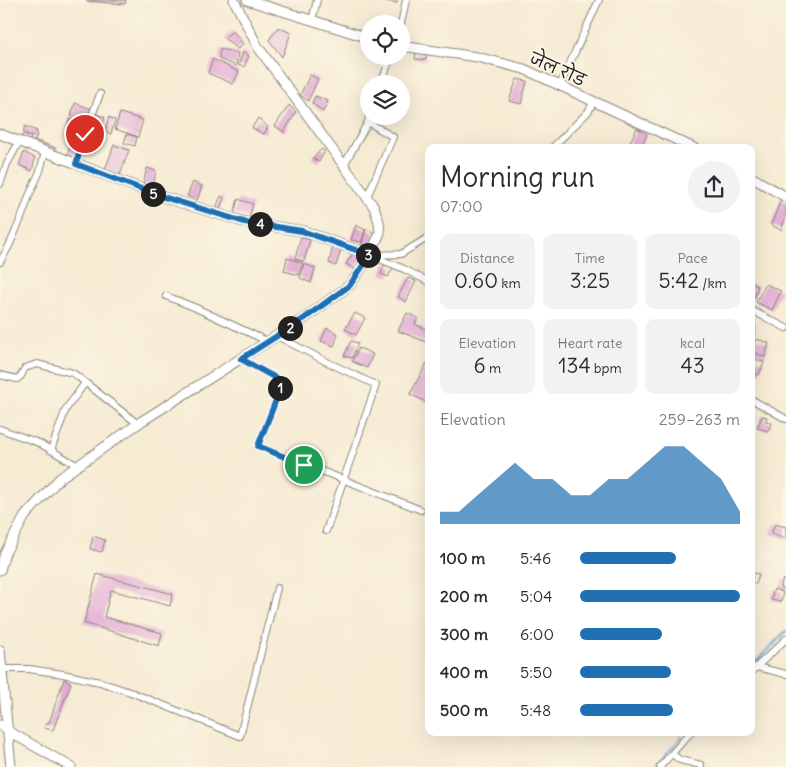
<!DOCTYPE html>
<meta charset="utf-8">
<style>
:root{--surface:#fff;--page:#f2f2f3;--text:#2b2b33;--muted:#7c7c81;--accent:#1f6fb2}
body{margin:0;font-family:Delius,"Playpen Sans Deva",sans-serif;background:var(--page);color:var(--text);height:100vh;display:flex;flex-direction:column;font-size:19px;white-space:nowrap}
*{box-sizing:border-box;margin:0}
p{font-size:16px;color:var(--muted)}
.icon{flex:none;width:28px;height:28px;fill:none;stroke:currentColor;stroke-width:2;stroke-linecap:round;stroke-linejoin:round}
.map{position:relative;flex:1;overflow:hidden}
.sheet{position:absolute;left:425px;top:144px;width:330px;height:592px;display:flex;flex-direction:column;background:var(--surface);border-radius:10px;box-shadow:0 5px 20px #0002}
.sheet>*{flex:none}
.fabs{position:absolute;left:360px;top:15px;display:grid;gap:10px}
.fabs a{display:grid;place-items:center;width:50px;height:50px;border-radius:50%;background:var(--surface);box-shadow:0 5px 20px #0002;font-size:25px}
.pin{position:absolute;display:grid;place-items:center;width:42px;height:42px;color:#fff;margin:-21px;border:2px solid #fff;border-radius:50%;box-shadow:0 1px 5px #0007}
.km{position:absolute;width:25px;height:25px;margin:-12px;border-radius:50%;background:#222;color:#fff;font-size:14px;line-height:25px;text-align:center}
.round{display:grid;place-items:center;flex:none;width:52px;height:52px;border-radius:26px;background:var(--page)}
.headline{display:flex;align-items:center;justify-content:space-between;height:85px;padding:0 15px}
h1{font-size:28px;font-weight:600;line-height:38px}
.figures{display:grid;grid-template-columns:repeat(3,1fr);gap:8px;height:85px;padding:5px 15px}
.figures div{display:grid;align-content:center;border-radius:10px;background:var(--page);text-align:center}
.figures b{font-size:21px;font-weight:600}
.figures small{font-size:14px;font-weight:400}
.figures p{font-size:14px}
.chart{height:140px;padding:10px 15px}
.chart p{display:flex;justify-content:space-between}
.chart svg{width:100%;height:90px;margin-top:5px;fill:var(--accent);opacity:.7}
ul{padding:0 15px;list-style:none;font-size:16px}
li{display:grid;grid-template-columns:80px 60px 1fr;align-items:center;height:38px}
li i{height:12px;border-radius:6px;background:var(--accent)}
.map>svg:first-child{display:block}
</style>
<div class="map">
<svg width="786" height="767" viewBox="0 0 786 767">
<rect width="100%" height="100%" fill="#fcf5e5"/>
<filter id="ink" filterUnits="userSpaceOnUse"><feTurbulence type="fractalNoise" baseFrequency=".02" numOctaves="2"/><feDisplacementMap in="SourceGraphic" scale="10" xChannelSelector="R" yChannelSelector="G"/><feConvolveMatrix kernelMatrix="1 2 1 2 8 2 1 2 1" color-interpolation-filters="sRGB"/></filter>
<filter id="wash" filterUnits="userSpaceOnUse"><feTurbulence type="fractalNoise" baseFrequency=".0096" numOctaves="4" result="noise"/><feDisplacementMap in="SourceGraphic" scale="20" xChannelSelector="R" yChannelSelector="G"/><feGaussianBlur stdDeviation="1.12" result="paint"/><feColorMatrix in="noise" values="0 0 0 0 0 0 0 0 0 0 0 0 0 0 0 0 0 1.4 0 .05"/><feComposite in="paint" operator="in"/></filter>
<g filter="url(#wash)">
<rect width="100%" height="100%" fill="#f6ebd3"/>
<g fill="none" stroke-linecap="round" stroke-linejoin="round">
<g stroke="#6ca9de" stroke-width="2.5">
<polyline points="751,667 786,631"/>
<polyline points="655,767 682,737"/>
</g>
</g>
<g id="blocks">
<g fill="#e2abd4">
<polygon points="87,0 126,0 125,4 86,1"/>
<polygon points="385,0 397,0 397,3 385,1"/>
<polygon points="278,27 291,33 282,57 269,40"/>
<polygon points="233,31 243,44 238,49 224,38"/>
<polygon points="220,49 238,53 236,66 219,59"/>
<polygon points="243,52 249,56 244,67 238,65"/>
<polygon points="416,52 426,54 426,60 415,59"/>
<polygon points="213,59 239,72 233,84 208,73"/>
<polygon points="310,75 318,79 308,101 300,95"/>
<polygon points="517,79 527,81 521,104 509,101"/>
<polygon points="315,96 328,101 323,112 312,103"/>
<polygon points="75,103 92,109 87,122 71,116"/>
<polygon points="289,105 296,112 284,132 275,126"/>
<polygon points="120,113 143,120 138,137 115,129"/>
<polygon points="95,114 105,117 100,133 91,129"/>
<polygon points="109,117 115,120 111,134 105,131"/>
<polygon points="258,118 268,127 264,134 252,128"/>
<polygon points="70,119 82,123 80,131 67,126"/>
<polygon points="25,126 37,131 36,138 23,132"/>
<polygon points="637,128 647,134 641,148 627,148"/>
<polygon points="90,130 98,134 93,150 83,147"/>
<polygon points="23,134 31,137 29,143 20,139"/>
<polygon points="73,134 81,137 78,147 69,144"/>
<polygon points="127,134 137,137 135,146 124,143"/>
<polygon points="34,140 56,148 54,153 33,145"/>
<polygon points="114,145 129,150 120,175 105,170"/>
<polygon points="70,147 78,149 75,158 67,155"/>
<polygon points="322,149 325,151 319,162 312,158"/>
<polygon points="24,152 35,158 32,171 19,165"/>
<polygon points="147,168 156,171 153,187 143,184"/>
<polygon points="193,182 202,186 197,200 187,196"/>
<polygon points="221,196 224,198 219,211 215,210"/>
<polygon points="238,199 253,204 249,218 234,214"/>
<polygon points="781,199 786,202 786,216 781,230 771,225"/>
<polygon points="356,225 365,230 361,242 351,240"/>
<polygon points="366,229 373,232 374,236 371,247 362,245 362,242"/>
<polygon points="301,237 310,240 304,261 295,259"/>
<polygon points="333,246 341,249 336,266 329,263"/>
<polygon points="354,252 363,257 354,269 346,264"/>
<polygon points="287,258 303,263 299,275 284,271"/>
<polygon points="385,263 393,268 388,277 381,274"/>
<polygon points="304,264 315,268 311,283 300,278"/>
<polygon points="408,278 416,281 406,302 398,297"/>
<polygon points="751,283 758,286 754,299 751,297"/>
<polygon points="766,284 781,291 772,310 756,302"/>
<polygon points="355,313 365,318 356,335 345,329"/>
<polygon points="407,313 418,318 415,324 429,331 429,343 398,331"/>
<polygon points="751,325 756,326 752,344 751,343"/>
<polygon points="327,328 338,334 334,346 321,341"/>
<polygon points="756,339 769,343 765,357 751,351"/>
<polygon points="351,341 358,343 352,358 344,356"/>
<polygon points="359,348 373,354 367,368 352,361"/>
<polygon points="751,358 764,362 759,375 751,371"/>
<polygon points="427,363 429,364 428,403 410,394"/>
<polygon points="751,373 755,374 752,385 751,385"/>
<polygon points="762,416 767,417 766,421 772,423 768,431 757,428"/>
<polygon points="775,524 786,527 786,539 771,534"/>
<polygon points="93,536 105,540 102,552 90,549"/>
<polygon points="753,573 759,574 756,584 751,582"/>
<polygon points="97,574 173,594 170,606 111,590 104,617 162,633 159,646 84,623"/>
<polygon points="783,579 786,580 786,590 780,588"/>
<polygon points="774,589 783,592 781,602 771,600"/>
<polygon points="64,679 71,683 53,730 44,728 46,723 49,723"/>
</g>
</g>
</g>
<g filter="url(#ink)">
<use href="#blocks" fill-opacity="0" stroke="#898478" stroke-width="1"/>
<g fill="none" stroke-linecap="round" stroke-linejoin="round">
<g stroke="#898478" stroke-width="8">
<g id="street">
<polyline points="312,21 317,0"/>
<polyline points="401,24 406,0"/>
<polyline points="381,84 391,56"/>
<path d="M 560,86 C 572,57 586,29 599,0"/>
<polyline points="552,148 588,112 594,101"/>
<polyline points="76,164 85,134 100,94"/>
<polyline points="344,165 368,122"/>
<polyline points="0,184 7,164 19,142"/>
<polyline points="367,197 393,137 368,122 369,116"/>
<polyline points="370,255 404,269 429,282"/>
<polyline points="374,255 401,254 429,237"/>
<polyline points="0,262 9,246 22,216 29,196 40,171 45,152"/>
<polyline points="166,296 196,308 269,342"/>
<polyline points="751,310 786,328"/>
<polyline points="277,336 329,363 376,385 326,531"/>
<polyline points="241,359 283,382 258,446 421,510"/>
<polyline points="0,375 17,379 21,376 25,368 37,364 73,373 138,424"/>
<polyline points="751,399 786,419"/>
<polyline points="0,429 39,443 78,466"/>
<polyline points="51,450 66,409 85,383"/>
<polyline points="756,667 786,674"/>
<polyline points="2,669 29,669 63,674 100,682 133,693 240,736 277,588"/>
<polyline points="751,672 786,639"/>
<polyline points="672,754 680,760 701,765 701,767"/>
<polyline points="660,767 691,732"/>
</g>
</g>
<g stroke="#898478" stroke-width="11">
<g id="secondary">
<polyline points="247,0 369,38"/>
<polyline points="401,46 477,57 524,69 694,148"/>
<polyline points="0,134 157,195 244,222 303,231 370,255"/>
<polyline points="751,177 786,197"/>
<polyline points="0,570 5,553 25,516 60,478 142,421 305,318 350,285 370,255 380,233 379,222 374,207 258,47 234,0"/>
<polyline points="0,650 11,767"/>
<polyline points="0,725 8,731 71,767"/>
</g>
</g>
<use href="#street" stroke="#fff" stroke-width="6"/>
<use href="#secondary" stroke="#fff" stroke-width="9"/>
</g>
</g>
<g fill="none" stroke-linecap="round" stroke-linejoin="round" filter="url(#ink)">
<g stroke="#fff" stroke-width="10">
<polyline id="route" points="85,134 76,164 157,195 244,222 302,231 370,255 350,285 305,318 241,359 283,382 258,446 304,465"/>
</g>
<use href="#route" stroke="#1f6fb2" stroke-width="6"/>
</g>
<g text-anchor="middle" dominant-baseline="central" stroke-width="4" stroke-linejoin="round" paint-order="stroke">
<g font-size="16" fill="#1c1c1c" stroke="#fcf5e5">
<text transform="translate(558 69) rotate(24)">जेल रोड</text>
</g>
</g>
</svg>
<div class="fabs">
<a><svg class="icon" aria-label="locate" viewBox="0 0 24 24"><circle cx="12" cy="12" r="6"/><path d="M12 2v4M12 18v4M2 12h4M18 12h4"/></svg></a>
<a><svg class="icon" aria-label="layers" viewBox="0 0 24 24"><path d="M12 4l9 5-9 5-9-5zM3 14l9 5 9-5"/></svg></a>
</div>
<div class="pin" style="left:304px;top:465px;background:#1e9e55"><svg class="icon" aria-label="arrive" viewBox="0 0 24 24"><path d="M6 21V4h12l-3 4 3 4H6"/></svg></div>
<div class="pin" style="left:85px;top:134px;background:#d93025"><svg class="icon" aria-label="check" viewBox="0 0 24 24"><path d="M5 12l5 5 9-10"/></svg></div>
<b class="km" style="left:280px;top:388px">1</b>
<b class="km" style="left:290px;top:328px">2</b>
<b class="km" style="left:368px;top:255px">3</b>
<b class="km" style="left:260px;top:224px">4</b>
<b class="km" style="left:153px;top:194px">5</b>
<section class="sheet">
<div class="headline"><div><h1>Morning run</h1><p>07:00</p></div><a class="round"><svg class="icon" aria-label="share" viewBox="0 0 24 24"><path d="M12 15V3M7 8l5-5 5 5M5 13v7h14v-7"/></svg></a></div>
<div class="figures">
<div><p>Distance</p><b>0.60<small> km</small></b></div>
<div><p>Time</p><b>3:25</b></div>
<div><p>Pace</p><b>5:42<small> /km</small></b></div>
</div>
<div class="figures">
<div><p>Elevation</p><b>6<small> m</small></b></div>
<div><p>Heart rate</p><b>134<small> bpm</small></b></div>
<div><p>kcal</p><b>43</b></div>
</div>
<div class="chart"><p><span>Elevation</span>259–263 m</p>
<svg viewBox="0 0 160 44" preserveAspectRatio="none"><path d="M0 44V38L10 38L20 30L30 22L40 14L50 22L60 22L70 30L80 30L90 22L100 22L110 14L120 6L130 6L140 14L150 22L160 38V44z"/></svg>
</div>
<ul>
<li><b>100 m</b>5:46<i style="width:60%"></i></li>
<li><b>200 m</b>5:04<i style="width:100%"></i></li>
<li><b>300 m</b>6:00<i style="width:51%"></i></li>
<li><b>400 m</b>5:50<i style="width:57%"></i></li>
<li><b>500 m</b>5:48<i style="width:58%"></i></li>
</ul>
</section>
</div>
